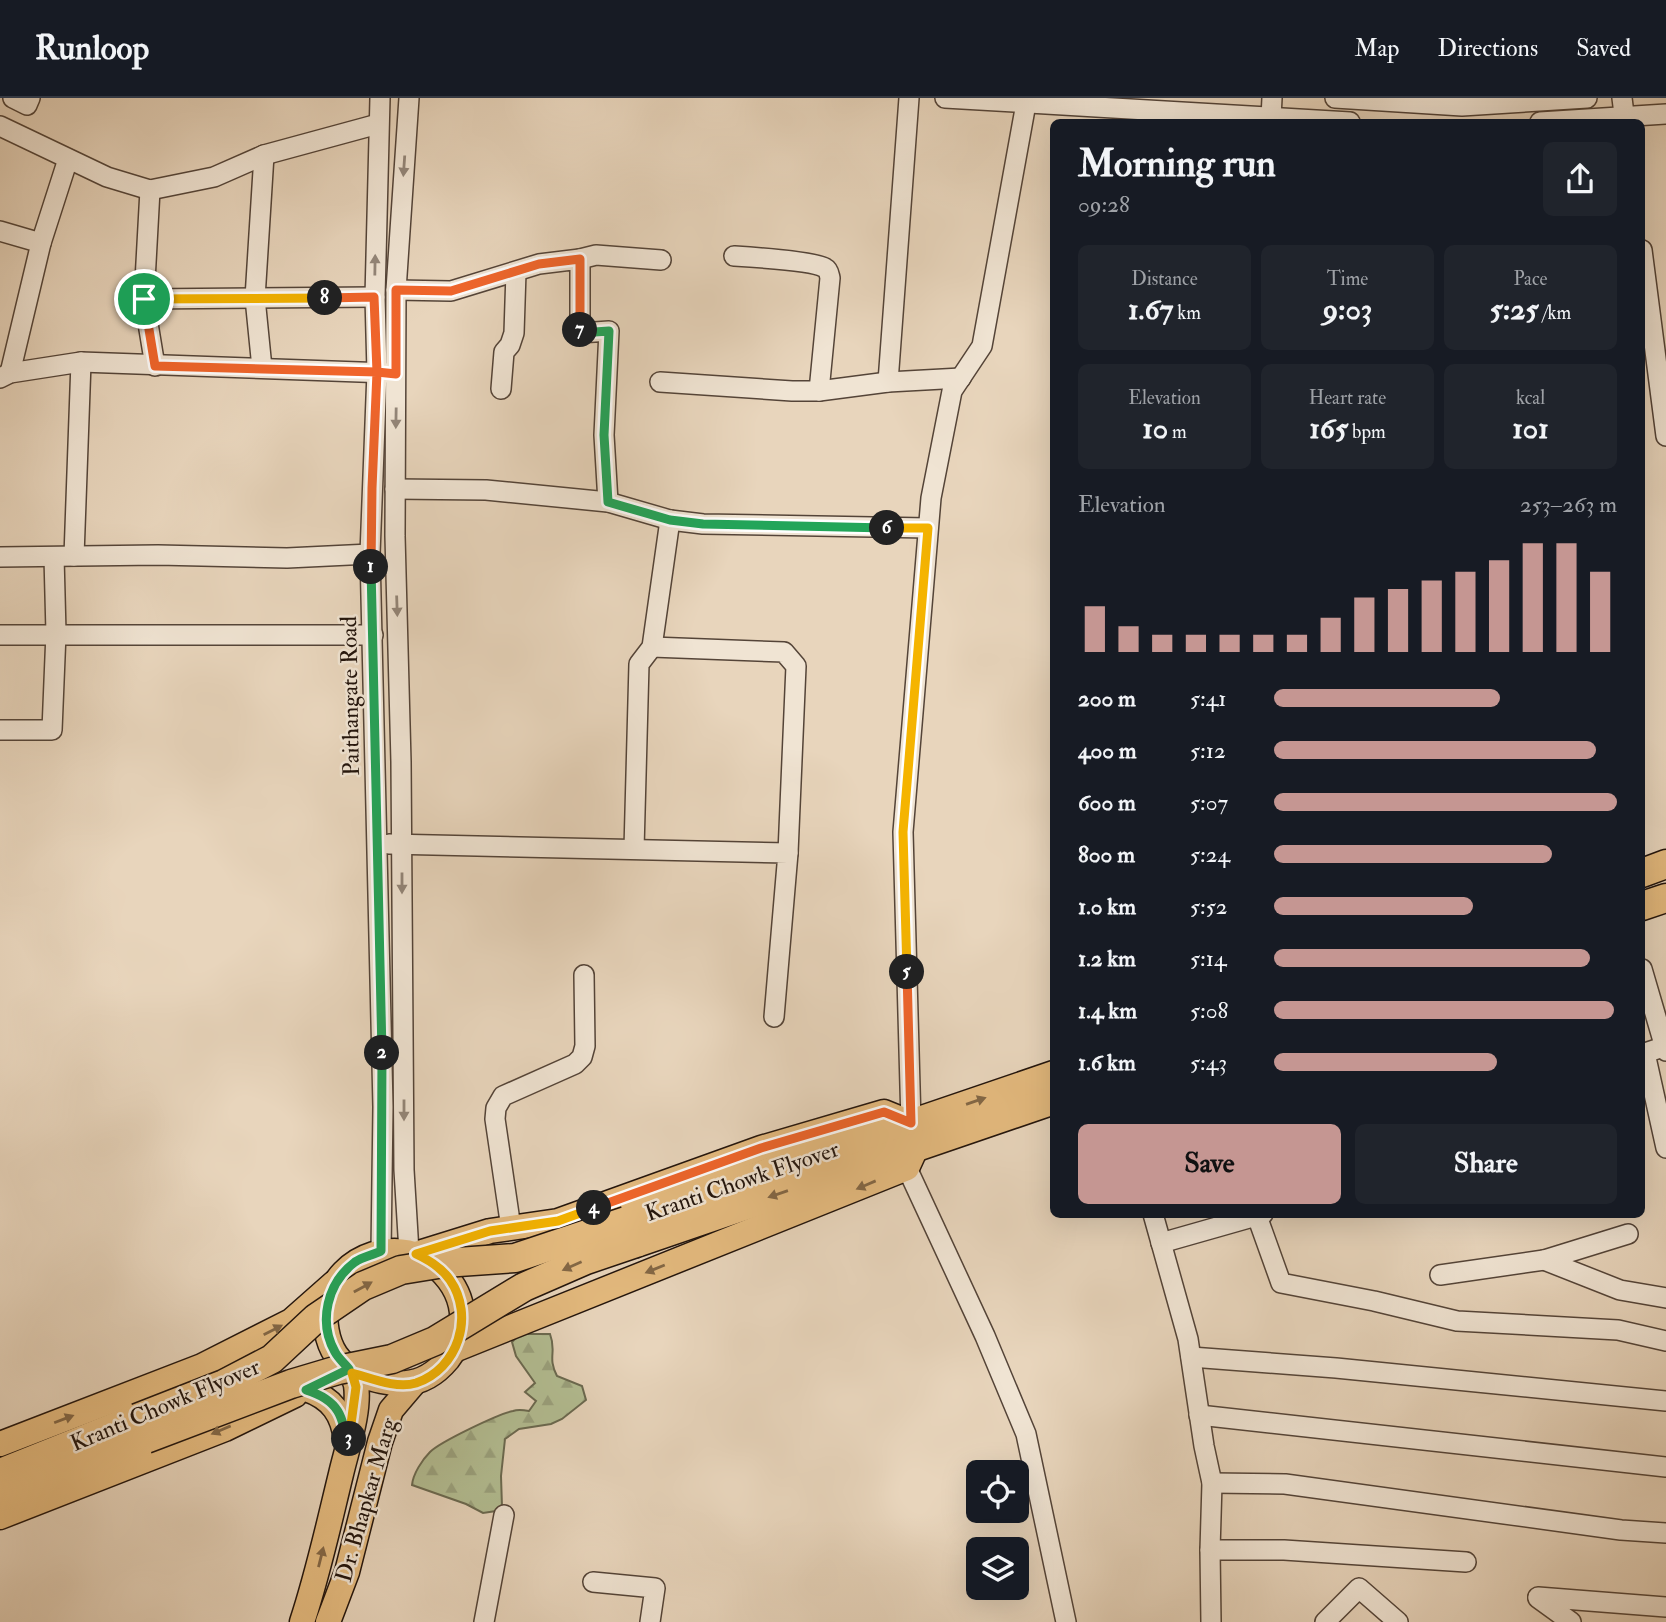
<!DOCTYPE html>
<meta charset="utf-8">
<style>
:root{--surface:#171b24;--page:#20242c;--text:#f1f3f6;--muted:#9ea1a6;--line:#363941;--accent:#c59692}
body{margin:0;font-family:"IM FELL Double Pica",serif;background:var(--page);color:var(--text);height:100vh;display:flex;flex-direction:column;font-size:26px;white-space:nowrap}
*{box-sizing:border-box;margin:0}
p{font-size:23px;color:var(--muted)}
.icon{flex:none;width:38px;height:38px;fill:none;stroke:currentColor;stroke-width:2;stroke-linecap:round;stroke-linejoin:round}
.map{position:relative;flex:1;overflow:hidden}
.details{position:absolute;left:1050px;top:21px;width:595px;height:1099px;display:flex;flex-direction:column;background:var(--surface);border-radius:10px;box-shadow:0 7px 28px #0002}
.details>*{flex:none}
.buttons{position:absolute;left:966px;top:1362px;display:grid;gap:14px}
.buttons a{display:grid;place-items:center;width:63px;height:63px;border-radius:10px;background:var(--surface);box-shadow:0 7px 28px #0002;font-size:35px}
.pin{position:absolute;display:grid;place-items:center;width:60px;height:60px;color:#fff;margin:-30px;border:4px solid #fff;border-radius:50%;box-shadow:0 2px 7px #0007}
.km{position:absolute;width:35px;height:35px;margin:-18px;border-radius:50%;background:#222;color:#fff;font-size:19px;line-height:35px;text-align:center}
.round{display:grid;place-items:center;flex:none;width:74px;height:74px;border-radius:10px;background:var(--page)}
.overview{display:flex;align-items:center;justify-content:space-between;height:119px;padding:0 28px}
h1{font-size:38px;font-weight:700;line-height:52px}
.figures{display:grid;grid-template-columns:repeat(3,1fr);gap:10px;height:119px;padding:7px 28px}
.figures div{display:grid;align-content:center;border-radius:10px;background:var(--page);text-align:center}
.figures b{font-size:30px;font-weight:700}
.figures small{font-size:19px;font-weight:400}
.figures p{font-size:19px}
.chart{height:196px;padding:14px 28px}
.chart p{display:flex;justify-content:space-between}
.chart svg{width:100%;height:126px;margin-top:7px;stroke:var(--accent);stroke-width:6}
.cta{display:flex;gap:14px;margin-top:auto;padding:14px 28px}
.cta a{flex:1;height:80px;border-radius:10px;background:var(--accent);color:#111;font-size:28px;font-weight:700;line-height:80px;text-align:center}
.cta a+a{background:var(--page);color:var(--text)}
ul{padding:0 28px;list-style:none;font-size:23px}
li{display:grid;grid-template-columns:112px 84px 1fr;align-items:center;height:52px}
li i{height:18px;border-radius:9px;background:var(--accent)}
header{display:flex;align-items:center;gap:42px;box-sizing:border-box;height:98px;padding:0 35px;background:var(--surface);border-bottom:2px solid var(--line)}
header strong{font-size:33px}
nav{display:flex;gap:38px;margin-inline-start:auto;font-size:24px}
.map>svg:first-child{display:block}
</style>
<header>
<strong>Runloop</strong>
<nav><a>Map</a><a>Directions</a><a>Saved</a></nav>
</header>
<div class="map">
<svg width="1666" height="1524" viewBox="0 0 1666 1524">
<defs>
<pattern id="forest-firs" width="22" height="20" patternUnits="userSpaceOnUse" patternTransform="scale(1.75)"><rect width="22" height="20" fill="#b3be93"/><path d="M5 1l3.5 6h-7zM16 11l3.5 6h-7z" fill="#9aa27e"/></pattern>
</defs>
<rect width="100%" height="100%" fill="#e8d5bc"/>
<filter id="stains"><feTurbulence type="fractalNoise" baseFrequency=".00286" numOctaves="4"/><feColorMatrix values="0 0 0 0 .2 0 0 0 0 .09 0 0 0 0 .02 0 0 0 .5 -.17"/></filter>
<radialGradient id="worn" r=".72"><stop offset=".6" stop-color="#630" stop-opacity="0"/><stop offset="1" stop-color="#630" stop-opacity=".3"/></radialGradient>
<path fill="url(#forest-firs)" stroke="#6a6950" stroke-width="2" d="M 520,1236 L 550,1236 C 557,1254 547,1259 557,1278 L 582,1288 L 586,1302 L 562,1321 L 551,1326 L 519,1331 L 505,1341 L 501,1378 L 502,1409 L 496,1413 L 483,1415 L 466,1406 L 412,1387 C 413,1376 422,1362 430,1354 C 440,1344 498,1316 513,1313 C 518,1311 524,1312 529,1313 L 536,1303 L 525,1294 L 535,1285 L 516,1258 L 512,1244 Z"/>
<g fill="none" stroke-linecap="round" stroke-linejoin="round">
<g stroke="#544438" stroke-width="22">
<g id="minor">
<polyline points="13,0 27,7 30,0"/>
<polyline points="380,0 375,199 377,274 370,456 383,1009 381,1153"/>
<polyline points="409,0 396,192 395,438 401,664 404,1072 409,1154"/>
<polyline points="945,0 1350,24"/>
<polyline points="1335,0 1462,8 1587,0"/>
<polyline points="1622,0 1625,24"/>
<polyline points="1271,20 1272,0"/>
<polyline points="1540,24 1666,16"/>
<polyline points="0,28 107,79 150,92 214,79 264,57 378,26"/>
<polyline points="150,92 144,201 155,268"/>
<polyline points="0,133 41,145 10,275"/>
<polyline points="41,145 68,61"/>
<polyline points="1642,152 1666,338"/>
<path d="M 734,158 C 750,159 815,163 825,170 C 829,172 829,176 830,180 L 819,293"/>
<polyline points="580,161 596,157 661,162"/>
<polyline points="396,192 451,193 539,166 580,161 580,235 609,233 604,337 608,404"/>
<polyline points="144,201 375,199"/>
<polyline points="262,270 255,200 264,57"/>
<polyline points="0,280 10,275 81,264 388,275"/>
<polyline points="660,284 792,293 819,293 888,284 961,280"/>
<polyline points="888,284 909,0"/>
<polyline points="501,291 504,254 510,247 514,235 516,174"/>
<polyline points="395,391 486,392 608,404 670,422 703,426 928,430"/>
<polyline points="74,458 81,264"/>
<polyline points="0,459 158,457 287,460 370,456"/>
<polyline points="0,537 373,537"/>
<polyline points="652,549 784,554 796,568 788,755"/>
<polyline points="0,632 52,632 56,535 54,459"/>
<polyline points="389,746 788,755 774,919"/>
<polyline points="634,751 639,566 652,549 670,422"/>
<polyline points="1642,871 1666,953"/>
<polyline points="1666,948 1645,955 1666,1050"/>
<polyline points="911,1025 903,734 931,400 952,293 982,248 1027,0"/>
<polyline points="907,1070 985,1238 1026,1336 1066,1524"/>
<polyline points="1153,1116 1188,1241 1204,1348 1212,1385 1210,1452 1211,1524"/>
<polyline points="1257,1118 1281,1185 1374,1203 1457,1223 1618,1232 1666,1243"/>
<polyline points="511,1130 495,1021 496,1010 503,998 575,966 582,959 585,948 584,877"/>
<polyline points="1161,1145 1263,1116"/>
<polyline points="1544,1162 1620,1192 1666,1200"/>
<polyline points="1440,1177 1544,1162 1628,1136"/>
<polyline points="1191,1259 1336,1270 1666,1303"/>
<polyline points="1199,1317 1666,1369"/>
<polyline points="1212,1385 1285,1386 1621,1432 1666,1435"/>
<polyline points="1210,1452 1284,1452 1466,1464"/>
<polyline points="593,1484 655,1490 650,1524"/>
<polyline points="1538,1499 1666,1509"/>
<polyline points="1538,1500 1571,1524"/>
<polyline points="484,1524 504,1417"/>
<polyline points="1325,1524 1359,1490 1398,1524"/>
</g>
</g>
<g stroke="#22140c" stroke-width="27">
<g id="major">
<polyline points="416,1156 490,1133 558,1123 761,1050 884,1014 911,1025"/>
<polyline points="454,1252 907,1070 917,1048"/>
<path d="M 306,1291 C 332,1300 343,1316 346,1342"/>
<polyline points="0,1346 202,1268 291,1223 334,1185"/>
<polyline points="0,1419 225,1331 295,1297"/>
<path d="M 302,1524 C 318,1476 329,1425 341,1376 C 347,1350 360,1313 356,1287 C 353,1273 344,1268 336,1257 C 327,1244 323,1222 327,1206 C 337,1156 403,1135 439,1171 C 455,1186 464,1205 462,1227 C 461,1239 455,1252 448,1261 C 419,1296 390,1286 352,1275"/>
<polyline points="328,1524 347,1474 380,1344 391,1312 414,1285"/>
</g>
</g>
<g stroke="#22140c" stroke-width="31">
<g id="highway">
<polyline points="1642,775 1666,766"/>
<polyline points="1642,808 1666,800"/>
<polyline points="626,1123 1054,977"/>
<polyline points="636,1145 1054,1002"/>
<polyline points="0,1375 137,1320"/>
<polyline points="0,1399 146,1341"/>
</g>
</g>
<use href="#minor" stroke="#f0e4d3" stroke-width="19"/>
<use href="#major" stroke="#e4ba7e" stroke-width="24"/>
<use href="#highway" stroke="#e4ba7e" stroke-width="28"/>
<g stroke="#22140c" stroke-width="31" stroke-linecap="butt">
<g id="highway-bridge">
<polyline points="137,1320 224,1286 272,1261 316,1220 363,1188 401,1172 444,1165 515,1160 626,1123"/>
<polyline points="146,1341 291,1286 338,1272 392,1261 435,1243 524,1189 586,1162 636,1145"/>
</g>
</g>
<use href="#highway-bridge" stroke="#e4ba7e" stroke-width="28"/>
</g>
<defs><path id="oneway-solid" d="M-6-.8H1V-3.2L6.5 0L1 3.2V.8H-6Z" transform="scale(1.75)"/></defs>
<g fill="#938679">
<use href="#oneway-solid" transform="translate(404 68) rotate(94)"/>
<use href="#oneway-solid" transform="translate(375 167) rotate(-89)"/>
<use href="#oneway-solid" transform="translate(396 320) rotate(91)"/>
<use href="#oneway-solid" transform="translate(397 508) rotate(88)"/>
<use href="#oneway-solid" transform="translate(402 785) rotate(90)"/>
<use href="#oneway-solid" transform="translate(404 1012) rotate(90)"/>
</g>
<g fill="#836745">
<use href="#oneway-solid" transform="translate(976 1003) rotate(-19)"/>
<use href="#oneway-solid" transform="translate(866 1087) rotate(157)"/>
<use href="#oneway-solid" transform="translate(778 1096) rotate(161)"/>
<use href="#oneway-solid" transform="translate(572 1168) rotate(156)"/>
<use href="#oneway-solid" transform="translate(655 1171) rotate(158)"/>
<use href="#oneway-solid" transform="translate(363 1189) rotate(-29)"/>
<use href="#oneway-solid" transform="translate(273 1232) rotate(-27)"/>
<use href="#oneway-solid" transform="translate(64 1321) rotate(-21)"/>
<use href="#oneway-solid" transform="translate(221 1332) rotate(157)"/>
<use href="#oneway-solid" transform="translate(321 1459) rotate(-76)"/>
</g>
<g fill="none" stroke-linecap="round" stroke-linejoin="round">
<g stroke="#fff" stroke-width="14">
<polyline id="split-1" points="144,201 155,268 377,274 372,390 371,469"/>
</g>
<g stroke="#fff" stroke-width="14">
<polyline id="split-2" points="371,469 382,955"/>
</g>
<g stroke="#fff" stroke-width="14">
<path id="split-3" d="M 349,1341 L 347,1350 C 344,1319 339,1302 306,1292 L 349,1271 C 345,1266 338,1260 335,1254 C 318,1224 327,1185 355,1164 C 362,1159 373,1157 381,1153 L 382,955"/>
</g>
<g stroke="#fff" stroke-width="14">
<path id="split-4" d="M 349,1341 L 356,1289 L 352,1275 C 371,1280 396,1291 416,1285 C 458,1271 475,1218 450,1182 C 442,1170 429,1162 416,1156 L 490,1133 L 558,1123 L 594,1110"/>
</g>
<g stroke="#fff" stroke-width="14">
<polyline id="split-5" points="594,1110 761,1050 884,1014 911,1025 907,874"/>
</g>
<g stroke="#fff" stroke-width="14">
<polyline id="split-6" points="887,430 928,430 903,734 907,874"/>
</g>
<g stroke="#fff" stroke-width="14">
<polyline id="split-7" points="580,232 580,235 609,233 604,337 608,404 670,422 703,426 887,430"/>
</g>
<g stroke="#fff" stroke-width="14">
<polyline id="split-8" points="325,200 374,199 377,274 396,276 396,192 451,193 539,166 580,161 580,232"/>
</g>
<g stroke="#fff" stroke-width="14">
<polyline id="split-9" points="144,201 325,200"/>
</g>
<use href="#split-1" stroke="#f0652b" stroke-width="9"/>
<use href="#split-2" stroke="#22a559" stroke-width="9"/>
<use href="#split-3" stroke="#22a559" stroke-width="9"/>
<use href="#split-4" stroke="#f5b400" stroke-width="9"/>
<use href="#split-5" stroke="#f0652b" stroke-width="9"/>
<use href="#split-6" stroke="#f5b400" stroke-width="9"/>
<use href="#split-7" stroke="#22a559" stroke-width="9"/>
<use href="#split-8" stroke="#f0652b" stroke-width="9"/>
<use href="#split-9" stroke="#f5b400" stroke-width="9"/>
</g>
<g text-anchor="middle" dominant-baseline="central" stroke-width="5" stroke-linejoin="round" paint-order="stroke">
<g font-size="23" fill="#22140c" stroke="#f0e4d3">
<text transform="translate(350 598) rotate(-91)">Paithangate Road</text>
<text transform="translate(742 1083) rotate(-19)">Kranti Chowk Flyover</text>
<text transform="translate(165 1307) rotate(-23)">Kranti Chowk Flyover</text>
<text transform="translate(366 1402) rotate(-74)">Dr. Bhapkar Marg</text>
</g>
</g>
<rect width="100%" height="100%" filter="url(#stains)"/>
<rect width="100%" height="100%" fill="url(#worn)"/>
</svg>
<div class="buttons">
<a><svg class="icon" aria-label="locate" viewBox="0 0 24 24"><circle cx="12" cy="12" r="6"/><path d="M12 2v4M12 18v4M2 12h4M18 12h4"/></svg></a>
<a><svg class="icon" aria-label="layers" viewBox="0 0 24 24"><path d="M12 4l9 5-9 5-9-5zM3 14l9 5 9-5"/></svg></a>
</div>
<div class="pin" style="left:144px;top:201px;background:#1e9e55"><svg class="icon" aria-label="arrive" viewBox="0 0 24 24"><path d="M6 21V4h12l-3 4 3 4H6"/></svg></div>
<b class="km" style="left:371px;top:469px">1</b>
<b class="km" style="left:382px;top:955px">2</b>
<b class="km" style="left:349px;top:1341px">3</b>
<b class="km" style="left:594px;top:1110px">4</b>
<b class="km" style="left:907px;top:874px">5</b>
<b class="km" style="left:887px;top:430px">6</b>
<b class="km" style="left:580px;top:232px">7</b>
<b class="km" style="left:325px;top:200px">8</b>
<section class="details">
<div class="overview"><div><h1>Morning run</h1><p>09:28</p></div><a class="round"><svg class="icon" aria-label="share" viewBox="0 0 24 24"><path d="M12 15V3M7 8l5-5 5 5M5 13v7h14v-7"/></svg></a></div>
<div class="figures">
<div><p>Distance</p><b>1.67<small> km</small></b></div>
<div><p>Time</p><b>9:03</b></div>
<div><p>Pace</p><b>5:25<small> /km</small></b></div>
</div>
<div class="figures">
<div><p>Elevation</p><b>10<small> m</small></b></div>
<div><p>Heart rate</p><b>165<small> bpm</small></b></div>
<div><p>kcal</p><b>101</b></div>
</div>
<div class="chart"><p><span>Elevation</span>253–263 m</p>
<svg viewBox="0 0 160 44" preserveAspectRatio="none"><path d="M5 44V28M15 44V35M25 44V38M35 44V38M45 44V38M55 44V38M65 44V38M75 44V32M85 44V25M95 44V22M105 44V19M115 44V16M125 44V12M135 44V6M145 44V6M155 44V16"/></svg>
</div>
<ul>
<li><b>200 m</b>5:41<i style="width:66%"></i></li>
<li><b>400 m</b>5:12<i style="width:94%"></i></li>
<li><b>600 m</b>5:07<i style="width:100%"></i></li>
<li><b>800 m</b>5:24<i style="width:81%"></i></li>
<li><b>1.0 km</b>5:52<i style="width:58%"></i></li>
<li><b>1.2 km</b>5:14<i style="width:92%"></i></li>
<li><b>1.4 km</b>5:08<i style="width:99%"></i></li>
<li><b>1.6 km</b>5:43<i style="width:65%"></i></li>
</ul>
<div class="cta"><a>Save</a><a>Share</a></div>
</section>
</div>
